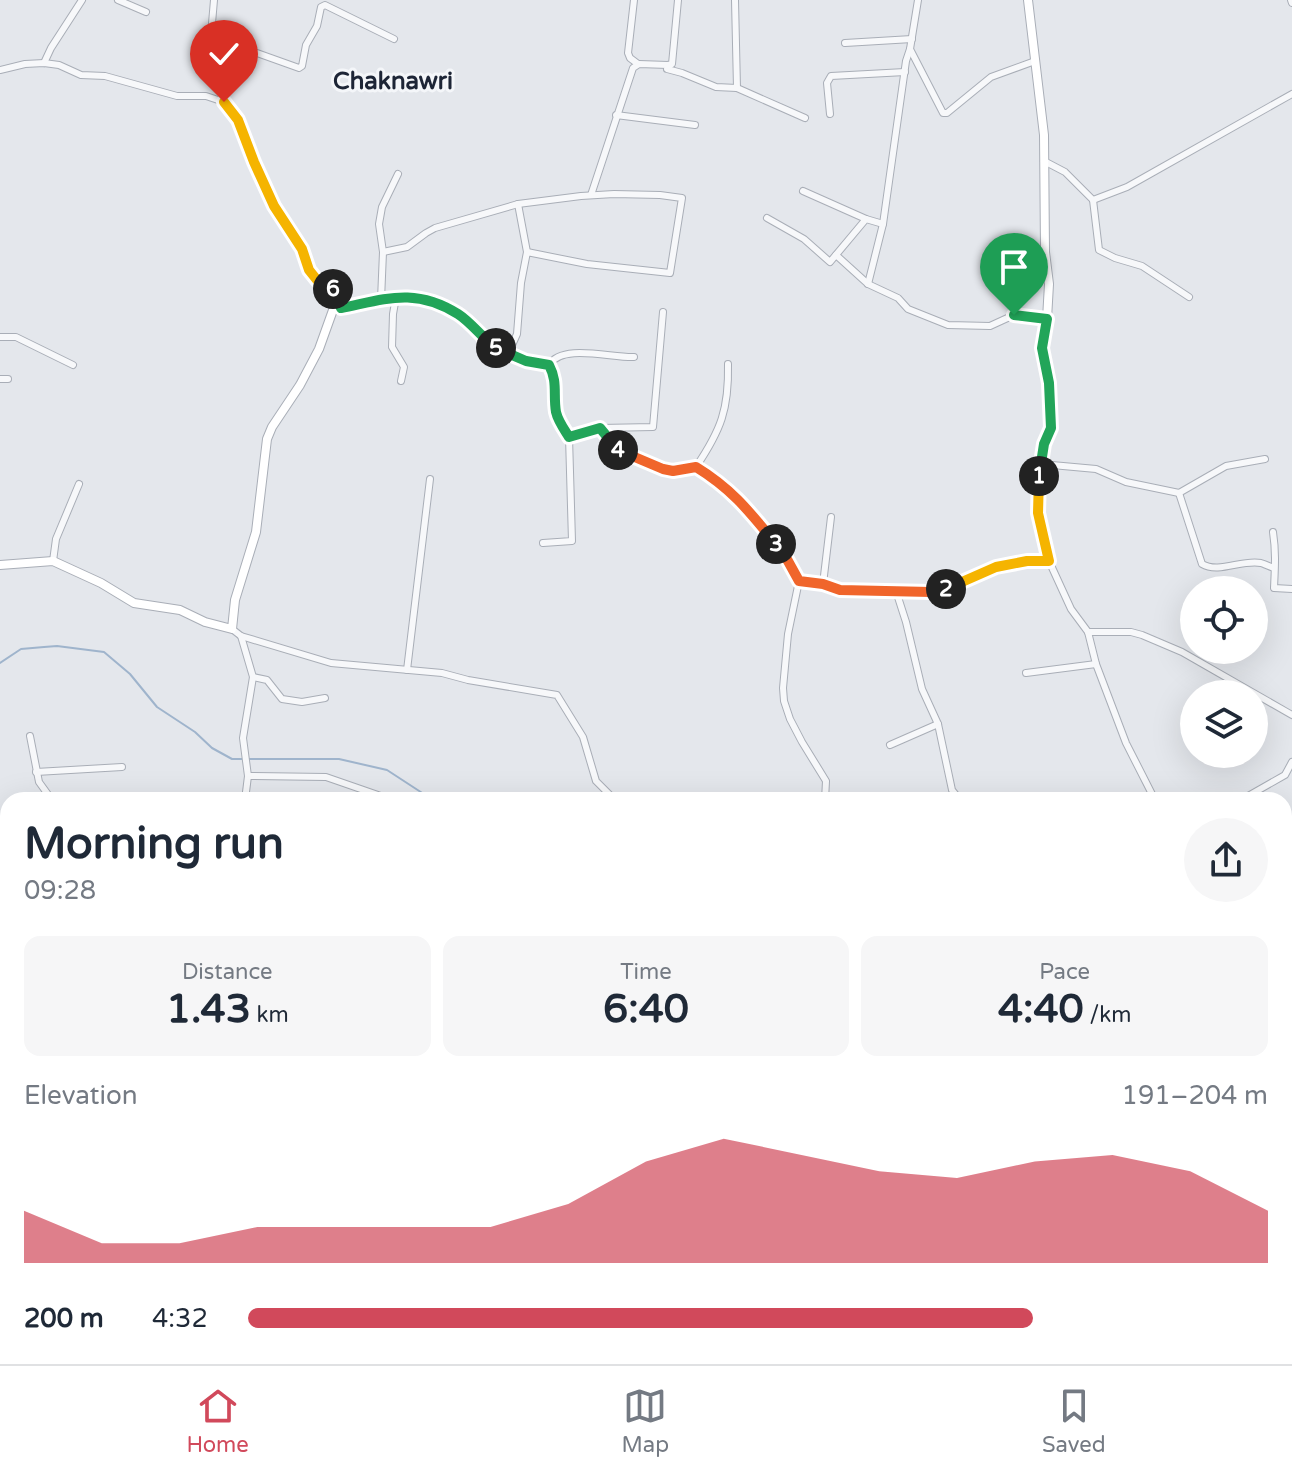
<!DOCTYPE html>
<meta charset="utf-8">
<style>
:root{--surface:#fff;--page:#f6f6f7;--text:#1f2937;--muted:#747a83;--line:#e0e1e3;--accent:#d1495b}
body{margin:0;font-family:"Varela Round",sans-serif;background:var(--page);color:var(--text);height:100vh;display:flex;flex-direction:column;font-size:30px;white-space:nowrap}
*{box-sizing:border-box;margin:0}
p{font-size:26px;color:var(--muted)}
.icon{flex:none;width:44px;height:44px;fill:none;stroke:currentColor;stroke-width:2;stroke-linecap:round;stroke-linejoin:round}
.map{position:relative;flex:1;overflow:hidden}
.drawer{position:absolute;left:0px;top:792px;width:1292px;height:572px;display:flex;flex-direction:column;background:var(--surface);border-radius:24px 24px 0 0;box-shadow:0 8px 32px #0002}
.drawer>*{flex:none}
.controls{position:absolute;left:1180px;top:576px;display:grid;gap:16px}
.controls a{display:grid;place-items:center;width:88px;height:88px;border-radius:50%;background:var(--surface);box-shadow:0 8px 32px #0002;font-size:40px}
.pin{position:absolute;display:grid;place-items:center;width:68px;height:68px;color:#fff;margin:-82px -34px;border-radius:50% 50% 50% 0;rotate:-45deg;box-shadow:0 0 8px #0007}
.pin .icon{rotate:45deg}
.km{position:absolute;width:40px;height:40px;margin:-20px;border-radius:50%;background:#222;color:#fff;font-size:22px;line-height:40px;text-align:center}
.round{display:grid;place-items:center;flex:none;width:84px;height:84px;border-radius:42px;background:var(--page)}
.headline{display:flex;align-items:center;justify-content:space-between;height:136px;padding:0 24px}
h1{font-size:44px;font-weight:800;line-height:60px}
.stats{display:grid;grid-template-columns:repeat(3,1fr);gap:12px;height:136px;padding:8px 24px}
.stats div{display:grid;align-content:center;border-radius:16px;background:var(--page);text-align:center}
.stats b{font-size:40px;font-weight:800}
.stats small{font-size:22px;font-weight:400}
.stats p{font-size:22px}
.chart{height:224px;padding:16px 24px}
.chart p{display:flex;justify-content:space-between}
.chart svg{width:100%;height:144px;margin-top:8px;fill:var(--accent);opacity:.7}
ul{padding:0 24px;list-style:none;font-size:26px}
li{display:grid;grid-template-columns:128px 96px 1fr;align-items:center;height:60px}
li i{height:20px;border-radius:10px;background:var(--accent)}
.menu{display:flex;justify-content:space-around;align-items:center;height:112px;border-top:2px solid var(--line);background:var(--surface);font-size:22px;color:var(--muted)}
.menu a{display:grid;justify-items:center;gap:4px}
.menu .active{color:var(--accent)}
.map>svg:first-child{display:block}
</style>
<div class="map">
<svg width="1292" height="1364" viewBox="0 0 1292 1364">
<rect width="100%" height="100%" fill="#e4e7ec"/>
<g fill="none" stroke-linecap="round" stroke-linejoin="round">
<g stroke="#9fb4cc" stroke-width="2">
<polyline points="0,663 21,649 44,647 57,646 104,652 130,674 157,707 195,732 212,748 232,759 242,759"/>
<polyline points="248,759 339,759 387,770 433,800"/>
<polyline points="1284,1084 1292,1087"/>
</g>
<g stroke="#a9aeb7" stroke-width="8">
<g id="street">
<polyline points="118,0 146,12"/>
<polyline points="214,0 211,35 216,67 224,102 238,120 254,162 274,206 302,249 309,270 317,280 331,285 341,308"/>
<polyline points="634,0 628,53 630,58 638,64"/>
<polyline points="735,0 737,88"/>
<polyline points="918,0 910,49 943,113 947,113 991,77 1035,61"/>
<polyline points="1291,0 1292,3"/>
<polyline points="845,43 912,39"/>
<polyline points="214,50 257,53 299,68 302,66 306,45 317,26 321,7 325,5 394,39"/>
<polyline points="44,63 51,48 82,0"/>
<polyline points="667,69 682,73 716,87 737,88 805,118"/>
<polyline points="0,70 25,64 44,63 59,65 81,75 105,76 177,96 206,96 224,102"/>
<polyline points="830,114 827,83 831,76 905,72"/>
<polyline points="616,115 695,125"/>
<polyline points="1044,161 1065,172 1093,200 1127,187 1292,94"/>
<polyline points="803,191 866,219"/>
<polyline points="591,195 633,68 639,64 668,65 672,64 678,0"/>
<polyline points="1093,200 1099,250 1115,258 1142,266 1189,297"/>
<polyline points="518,204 527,252"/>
<polyline points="767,218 804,239 830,262 866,219 883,224 868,284"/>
<polyline points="883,224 906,61 910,49"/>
<polyline points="383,252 407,247 426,233 435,228 518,204 581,196 614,194 660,195 682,198 670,273 587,264 527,252 521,283 517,334 508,354"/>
<polyline points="836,255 868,284 898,298 908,309 948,325 990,326 1014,315 1047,319"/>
<polyline points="396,297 393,314 392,347 404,367 401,381"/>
<polyline points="381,300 383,252 379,224 382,207 398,174"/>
<polyline points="0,337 16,337 73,365"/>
<path d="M 549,365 C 562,343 611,358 634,357"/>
<polyline points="0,379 8,379"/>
<polyline points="600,428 653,427 663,312"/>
<polyline points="1041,464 1096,469 1126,482 1179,493 1226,466 1265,459"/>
<path d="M 696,467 C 721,430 729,409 728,364"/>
<path d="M 1179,493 L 1202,564 C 1219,574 1242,559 1261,563 C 1262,563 1273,568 1274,568"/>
<path d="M 1273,532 C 1276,552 1275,567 1274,588 L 1292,589"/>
<polyline points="543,543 572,541 569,437"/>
<polyline points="53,561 56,539 79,484"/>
<polyline points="1049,561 1071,609 1088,632 1096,664 1126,743 1155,800"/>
<polyline points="799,581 788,634 783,688 784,701 790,719 802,742 826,781 825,800"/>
<polyline points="823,584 831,517"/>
<polyline points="896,591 906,622 922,689 938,724 952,790 960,800"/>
<polyline points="232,629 241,636 331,663 442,673 468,680 557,695 583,737 596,781 615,800"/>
<polyline points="1088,632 1131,632 1142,635 1182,652 1292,715"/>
<polyline points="241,636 253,677 243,738 248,776 245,800"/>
<polyline points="407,670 430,479"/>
<polyline points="1026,673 1096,664"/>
<polyline points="253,677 267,680 282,699 302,702 325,698"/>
<polyline points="30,736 39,782 52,800"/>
<polyline points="890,745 938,724"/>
<polyline points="36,772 122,767"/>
<polyline points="248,776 326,777 378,795 386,800"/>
<polyline points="1241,800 1285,775 1292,762"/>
<polyline points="1284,896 1292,898"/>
<polyline points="0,1012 5,1008 6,1000 8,998"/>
<polyline points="0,1104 8,1114"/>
<polyline points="1284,1245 1292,1246"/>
<polyline points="381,1356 384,1364"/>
<polyline points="1269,1356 1269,1364"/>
<polyline points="1194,1364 1194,1356"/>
</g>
</g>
<g stroke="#a9aeb7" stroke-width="10">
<g id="secondary">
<path d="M 0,565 L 53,561 L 101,583 L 134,603 L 180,610 L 205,622 L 232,629 L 235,600 L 256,532 L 267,439 L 272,427 L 300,385 L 319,349 L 333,310 L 396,297 L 423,298 L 458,314 L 494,347 L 526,361 L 549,365 C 558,382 553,394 556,412 C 558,421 564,429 569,437 L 600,428 L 619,451 L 639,460 L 673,471 L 696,467 C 704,472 714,477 722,484 C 754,510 779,546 799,581 L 823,584 L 840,590 L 931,592 L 950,588 L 996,567 L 1027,561 L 1049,561 L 1038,513 L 1038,486 L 1042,455 L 1051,428 L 1049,383 L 1042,348 L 1047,319 L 1049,284 L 1045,252 L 1044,135 L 1028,0"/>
<polyline points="0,882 8,882"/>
<polyline points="515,1356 518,1362 522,1364"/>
</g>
</g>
<use href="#street" stroke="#f7f8fa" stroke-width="6"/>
<use href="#secondary" stroke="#fff" stroke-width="8"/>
</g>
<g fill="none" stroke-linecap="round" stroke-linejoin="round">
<g stroke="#fff" stroke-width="16">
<polyline id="split-1" points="1014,315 1047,319 1042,348 1049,383 1051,428 1044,444 1039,476"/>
</g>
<g stroke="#fff" stroke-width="16">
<polyline id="split-2" points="946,589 996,567 1027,561 1049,561 1038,513 1039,476"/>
</g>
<g stroke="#fff" stroke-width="16">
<polyline id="split-3" points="776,544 783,552 799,581 823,584 840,590 931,592 946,589"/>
</g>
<g stroke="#fff" stroke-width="16">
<path id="split-4" d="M 618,450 L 663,469 L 673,471 L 696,467 C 732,489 749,511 776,544"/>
</g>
<g stroke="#fff" stroke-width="16">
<path id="split-5" d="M 496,348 L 526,361 L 549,365 C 558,382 553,394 556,412 C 558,421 564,429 569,437 L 600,428 L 618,450"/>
</g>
<g stroke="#fff" stroke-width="16">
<path id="split-6" d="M 333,289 L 341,308 C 386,299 415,287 458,314 C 472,323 482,338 496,348"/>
</g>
<g stroke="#fff" stroke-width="16">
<polyline id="split-7" points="224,102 238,120 254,162 274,206 302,249 309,270 317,280 331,285 333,289"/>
</g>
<use href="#split-1" stroke="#22a559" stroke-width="10"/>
<use href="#split-2" stroke="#f5b400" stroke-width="10"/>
<use href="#split-3" stroke="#f0652b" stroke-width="10"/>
<use href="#split-4" stroke="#f0652b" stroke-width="10"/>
<use href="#split-5" stroke="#22a559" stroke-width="10"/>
<use href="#split-6" stroke="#22a559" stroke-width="10"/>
<use href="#split-7" stroke="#f5b400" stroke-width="10"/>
</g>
<g text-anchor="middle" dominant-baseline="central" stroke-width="6" stroke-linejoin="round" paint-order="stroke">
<g font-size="24" font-weight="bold" fill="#1d2536" stroke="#f4f6f9">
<text x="393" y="81">Chaknawri</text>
</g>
</g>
</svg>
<div class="controls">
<a><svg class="icon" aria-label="locate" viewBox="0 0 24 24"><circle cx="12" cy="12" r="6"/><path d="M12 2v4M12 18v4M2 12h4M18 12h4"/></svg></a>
<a><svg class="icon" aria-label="layers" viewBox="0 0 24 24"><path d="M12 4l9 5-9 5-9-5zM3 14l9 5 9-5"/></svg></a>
</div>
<div class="pin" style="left:1014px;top:315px;background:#1e9e55"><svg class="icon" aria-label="arrive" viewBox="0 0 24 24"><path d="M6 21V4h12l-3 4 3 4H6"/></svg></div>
<div class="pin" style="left:224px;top:102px;background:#d93025"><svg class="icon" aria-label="check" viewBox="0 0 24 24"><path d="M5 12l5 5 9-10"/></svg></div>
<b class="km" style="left:1039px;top:476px">1</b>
<b class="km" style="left:946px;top:589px">2</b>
<b class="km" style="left:776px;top:544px">3</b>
<b class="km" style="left:618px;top:450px">4</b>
<b class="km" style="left:496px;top:348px">5</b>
<b class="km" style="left:333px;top:289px">6</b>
<section class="drawer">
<div class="headline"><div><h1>Morning run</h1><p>09:28</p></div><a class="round"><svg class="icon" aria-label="share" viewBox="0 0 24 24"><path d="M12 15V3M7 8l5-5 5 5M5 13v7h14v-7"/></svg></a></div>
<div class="stats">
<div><p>Distance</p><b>1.43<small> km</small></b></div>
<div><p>Time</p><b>6:40</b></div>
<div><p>Pace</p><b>4:40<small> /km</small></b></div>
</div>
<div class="chart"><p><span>Elevation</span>191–204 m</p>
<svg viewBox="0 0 160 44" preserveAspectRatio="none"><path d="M0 44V28L10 38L20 38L30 33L40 33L50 33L60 33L70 26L80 13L90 6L100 11L110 16L120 18L130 13L140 11L150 16L160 28V44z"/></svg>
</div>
<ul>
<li><b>200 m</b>4:32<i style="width:77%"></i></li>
</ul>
</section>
</div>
<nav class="menu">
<a class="active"><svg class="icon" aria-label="home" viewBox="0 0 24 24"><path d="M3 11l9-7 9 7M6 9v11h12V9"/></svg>Home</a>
<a><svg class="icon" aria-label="map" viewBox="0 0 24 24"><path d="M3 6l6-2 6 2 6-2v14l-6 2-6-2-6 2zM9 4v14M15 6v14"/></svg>Map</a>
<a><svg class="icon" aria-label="saved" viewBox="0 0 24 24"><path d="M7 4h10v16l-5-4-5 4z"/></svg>Saved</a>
</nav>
